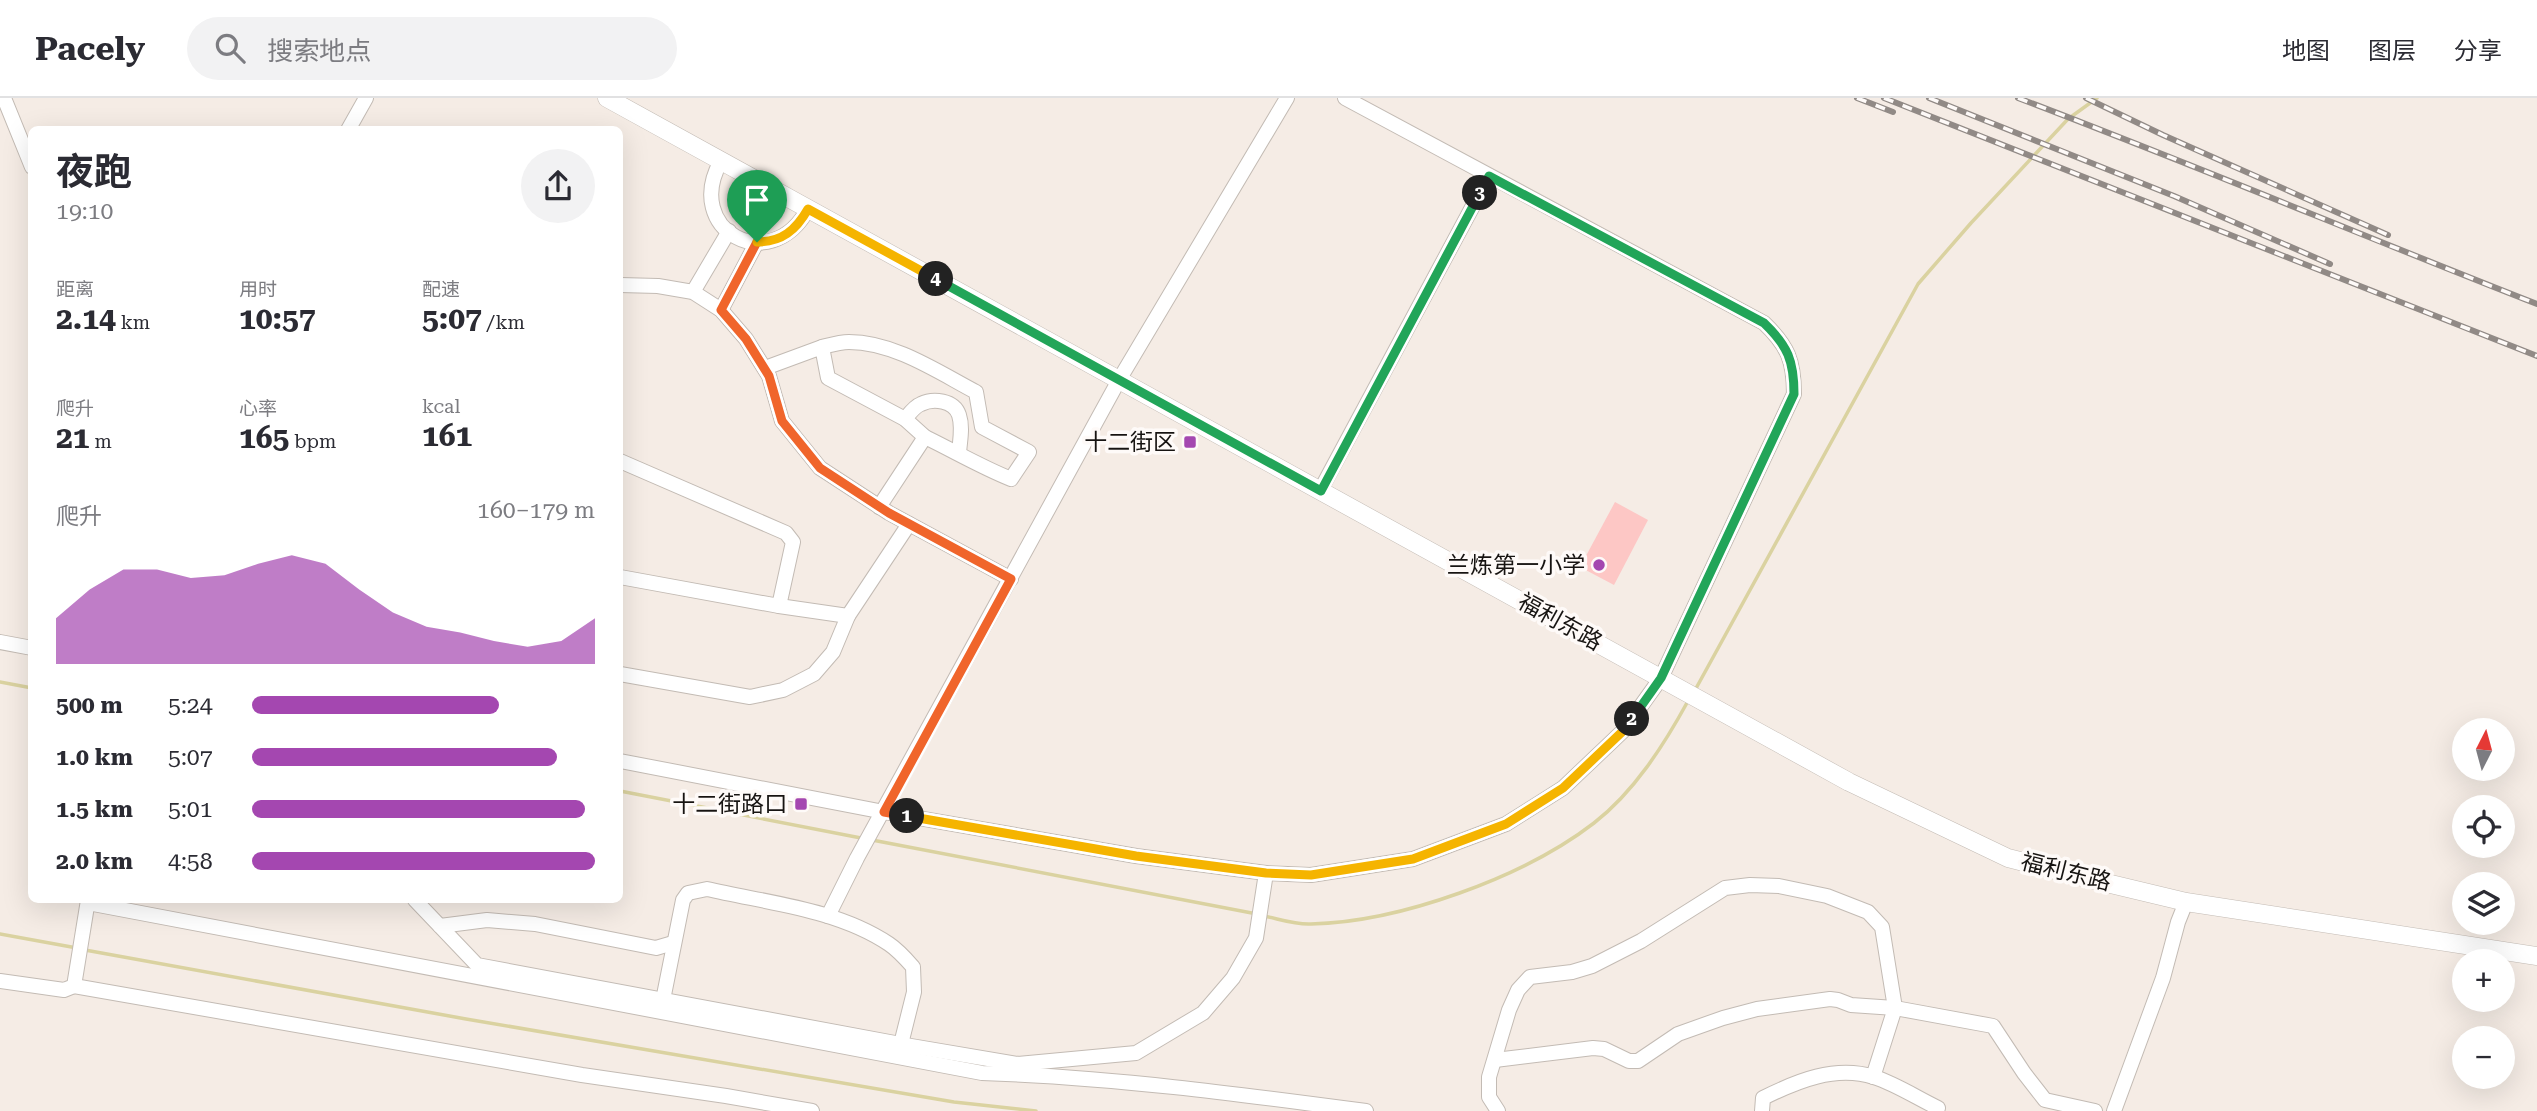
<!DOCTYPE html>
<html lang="zh">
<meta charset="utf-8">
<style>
:root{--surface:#fff;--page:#f2f2f3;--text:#2b2b33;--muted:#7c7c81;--line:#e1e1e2;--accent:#a447b0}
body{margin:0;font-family:"Roboto Serif","Noto Sans SC",serif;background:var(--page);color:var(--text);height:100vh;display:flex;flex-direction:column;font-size:26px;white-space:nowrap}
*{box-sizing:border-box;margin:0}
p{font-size:23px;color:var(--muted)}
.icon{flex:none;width:38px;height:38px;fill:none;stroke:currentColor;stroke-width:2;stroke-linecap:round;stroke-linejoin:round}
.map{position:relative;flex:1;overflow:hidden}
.drawer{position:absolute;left:28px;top:28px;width:595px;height:777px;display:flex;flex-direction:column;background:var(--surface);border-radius:10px;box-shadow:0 7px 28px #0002}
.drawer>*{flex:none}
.needle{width:46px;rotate:6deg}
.tools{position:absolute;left:2452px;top:620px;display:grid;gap:14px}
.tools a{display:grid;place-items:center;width:63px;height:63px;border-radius:50%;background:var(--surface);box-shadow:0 7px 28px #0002;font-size:35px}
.pin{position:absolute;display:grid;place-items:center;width:60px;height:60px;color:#fff;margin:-72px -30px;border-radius:50% 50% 50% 0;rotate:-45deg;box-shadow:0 0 7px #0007}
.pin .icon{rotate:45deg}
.km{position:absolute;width:35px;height:35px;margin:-18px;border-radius:50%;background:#222;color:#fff;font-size:19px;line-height:35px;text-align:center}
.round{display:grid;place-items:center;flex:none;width:74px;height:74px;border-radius:37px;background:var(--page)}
.headline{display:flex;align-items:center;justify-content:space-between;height:119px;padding:0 28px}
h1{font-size:38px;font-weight:700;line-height:52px}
.metrics{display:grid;grid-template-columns:repeat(3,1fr);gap:10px;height:119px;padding:7px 28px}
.metrics div{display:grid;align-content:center}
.metrics b{font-size:30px;font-weight:700}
.metrics small{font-size:19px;font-weight:400}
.metrics p{font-size:19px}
.chart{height:196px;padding:14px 28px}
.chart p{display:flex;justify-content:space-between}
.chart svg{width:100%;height:126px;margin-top:7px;fill:var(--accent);opacity:.7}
ul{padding:0 28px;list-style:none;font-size:23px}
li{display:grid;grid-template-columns:112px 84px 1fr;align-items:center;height:52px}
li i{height:18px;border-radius:9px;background:var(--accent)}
header{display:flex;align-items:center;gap:42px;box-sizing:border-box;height:98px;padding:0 35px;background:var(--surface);border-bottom:2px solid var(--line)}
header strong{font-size:33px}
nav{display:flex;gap:38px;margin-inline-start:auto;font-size:24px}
.search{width:490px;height:63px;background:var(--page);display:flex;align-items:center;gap:18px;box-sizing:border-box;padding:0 24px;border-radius:38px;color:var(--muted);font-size:26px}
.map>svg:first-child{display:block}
</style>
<header>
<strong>Pacely</strong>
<div class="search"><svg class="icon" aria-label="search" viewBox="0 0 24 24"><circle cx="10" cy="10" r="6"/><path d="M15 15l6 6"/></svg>搜索地点</div>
<nav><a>地图</a><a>图层</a><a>分享</a></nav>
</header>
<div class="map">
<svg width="2537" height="1013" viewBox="0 0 2537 1013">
<rect width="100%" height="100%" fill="#f5ece5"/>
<polygon fill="#fdc7c5" points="1615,404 1648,422 1614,487 1580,469"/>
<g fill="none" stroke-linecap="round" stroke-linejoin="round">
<g stroke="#dad2a0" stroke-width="3.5">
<polyline points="0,584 32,590"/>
<polyline points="1694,594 1918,186 1971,125 2068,21 2097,0"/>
<polyline points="620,693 861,740"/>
<polyline points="872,742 1257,816"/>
<path d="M 1264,818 C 1279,821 1296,827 1311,826 C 1400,824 1524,779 1594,725 C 1634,694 1664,647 1688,603"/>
<polyline points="0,836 77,850"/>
<polyline points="85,852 466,921 954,1004 1036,1013"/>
</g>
<g stroke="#c3bbb4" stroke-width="16">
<g id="minor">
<polyline points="4,0 32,69"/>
<polyline points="348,32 366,0"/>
<path d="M 721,63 C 682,132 770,180 808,111"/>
<polyline points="620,187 658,188 693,194 721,212 746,241 769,278 782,323 820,370 889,415 1011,481"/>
<polyline points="693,194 729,133"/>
<polyline points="721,212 757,144"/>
<path d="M 822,249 C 830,247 840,244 849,244 C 894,244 938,274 976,294 L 982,329 L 1029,354 L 1011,381 C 981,369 954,353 925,339"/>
<polyline points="765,270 822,249 828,280 905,321 925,339 879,409"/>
<path d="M 905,321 C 909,316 915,308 921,306 C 933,300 954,302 959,317 C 963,329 960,342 959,355"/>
<polyline points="620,363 786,435 793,444 779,508 620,479"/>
<polyline points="1320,393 1489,78"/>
<polyline points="779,508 848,518 909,426"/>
<polyline points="0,544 32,550"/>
<polyline points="620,576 750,599 783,592 814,576 833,554 848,518"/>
<path d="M 620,663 L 884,714 L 1136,758 L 1266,775 L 1311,777 L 1413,761 L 1506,726 L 1563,690 L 1623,633 L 1661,580 L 1794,296 C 1794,263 1788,248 1764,225 L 1345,0"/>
<polyline points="415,802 477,867 911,948 1018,966 1136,955 1203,915 1233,880 1256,840 1266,775"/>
<path d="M 88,805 L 982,975 C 1110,979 1238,996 1366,1013"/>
<polyline points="828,818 857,760 1119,282 1287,0"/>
<polyline points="440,828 487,822 535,826 656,850 673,845"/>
<polyline points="0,883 64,892 74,888 88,802"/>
<polyline points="74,888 582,977 726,998 812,1013"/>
<path d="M 663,902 L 683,802 L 688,795 L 707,791 C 767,805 837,811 889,846 C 898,852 906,861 913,869 L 914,894 L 901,946"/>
<polyline points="1495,962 1593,950 1604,951 1629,963 1638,963 1678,936 1723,920 1757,911 1830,901 1838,902 1851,907 1895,910 1993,928 2024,975 2045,1002 2095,1013"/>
<polyline points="1498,1013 1489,999 1489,979 1509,912 1518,892 1530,879 1572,874 1592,868 1641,843 1725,790 1750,787 1779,788 1827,798 1868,814 1882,829 1895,910 1873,979"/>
<path d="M 1762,1013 L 1763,1000 C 1797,983 1835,967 1874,979 C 1896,986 1917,1000 1938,1010"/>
<polyline points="2114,1013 2163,880 2178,824 2186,804"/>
</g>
</g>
<g stroke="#c3bbb4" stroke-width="19">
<polyline id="major" points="607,0 1849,684 2008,760 2094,782 2186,804 2537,858"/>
</g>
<use href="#minor" stroke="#fff" stroke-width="14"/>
<use href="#major" stroke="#fff" stroke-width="18"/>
<g stroke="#918a86" stroke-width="6">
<g id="rail">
<polyline points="1857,0 1893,14"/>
<polyline points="1884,0 2537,258"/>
<polyline points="1929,0 2174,98 2330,166"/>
<path d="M 2018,0 C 2192,66 2363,138 2537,206"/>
<polyline points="2086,0 2163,37 2388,137"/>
</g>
</g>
<use href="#rail" stroke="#fefaf8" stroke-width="3.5" stroke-dasharray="10" stroke-linecap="butt"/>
</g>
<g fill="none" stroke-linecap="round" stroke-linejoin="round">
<g stroke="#fff" stroke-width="14">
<polyline id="split-1" points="757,144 721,212 746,241 769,278 782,323 820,370 889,415 1011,481 884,714 907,718"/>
</g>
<g stroke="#fff" stroke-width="14">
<polyline id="split-2" points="907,718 1136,758 1266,775 1311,777 1413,761 1506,726 1563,690 1623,633 1632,621"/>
</g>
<g stroke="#fff" stroke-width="14">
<path id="split-3" d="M 1480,95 L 1489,78 L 1764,225 C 1788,248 1794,263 1794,296 L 1661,580 L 1632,621"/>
</g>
<g stroke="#fff" stroke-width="14">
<polyline id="split-4" points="936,181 1321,393 1480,95"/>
</g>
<g stroke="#fff" stroke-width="14">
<path id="split-5" d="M 757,144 C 782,144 796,132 808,111 L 936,181"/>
</g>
<use href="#split-1" stroke="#f0652b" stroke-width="9"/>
<use href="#split-2" stroke="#f5b400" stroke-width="9"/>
<use href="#split-3" stroke="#22a559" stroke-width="9"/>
<use href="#split-4" stroke="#22a559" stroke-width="9"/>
<use href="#split-5" stroke="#f5b400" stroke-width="9"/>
</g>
<g fill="#a447b0" stroke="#fefaf8" stroke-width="2.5">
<rect x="1183" y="337" width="14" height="14" rx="3.5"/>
<circle cx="1599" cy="467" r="7"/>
<rect x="794" y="699" width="14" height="14" rx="3.5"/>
</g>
<g text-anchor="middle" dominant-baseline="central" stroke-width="7" stroke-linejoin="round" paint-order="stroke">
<g font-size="23" fill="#171412" stroke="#fefaf8" text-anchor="end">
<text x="1176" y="344">十二街区</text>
<text x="1585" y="467">兰炼第一小学</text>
<text x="787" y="706">十二街路口</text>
</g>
<g font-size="23" fill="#171412" stroke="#fefaf8">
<text transform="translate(1560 524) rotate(29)">福利东路</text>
<text transform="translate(2066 774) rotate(14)">福利东路</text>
</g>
</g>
</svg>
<div class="tools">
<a><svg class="needle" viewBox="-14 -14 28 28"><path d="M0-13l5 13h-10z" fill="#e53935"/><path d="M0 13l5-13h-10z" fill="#7c7c81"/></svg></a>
<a><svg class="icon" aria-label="locate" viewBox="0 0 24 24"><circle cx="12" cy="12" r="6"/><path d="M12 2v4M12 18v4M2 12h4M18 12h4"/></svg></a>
<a><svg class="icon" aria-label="layers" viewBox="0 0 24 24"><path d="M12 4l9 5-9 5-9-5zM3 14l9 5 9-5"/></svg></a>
<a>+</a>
<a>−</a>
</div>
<div class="pin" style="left:757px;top:144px;background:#1e9e55"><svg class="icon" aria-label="arrive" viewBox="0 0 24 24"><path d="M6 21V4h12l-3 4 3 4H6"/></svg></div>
<b class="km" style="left:907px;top:718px">1</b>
<b class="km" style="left:1632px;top:621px">2</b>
<b class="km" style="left:1480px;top:95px">3</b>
<b class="km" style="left:936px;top:181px">4</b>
<section class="drawer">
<div class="headline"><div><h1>夜跑</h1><p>19:10</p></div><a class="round"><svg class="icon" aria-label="share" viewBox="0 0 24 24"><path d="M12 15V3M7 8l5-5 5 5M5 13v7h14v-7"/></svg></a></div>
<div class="metrics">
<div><p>距离</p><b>2.14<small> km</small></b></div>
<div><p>用时</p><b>10:57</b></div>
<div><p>配速</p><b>5:07<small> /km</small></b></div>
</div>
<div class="metrics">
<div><p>爬升</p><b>21<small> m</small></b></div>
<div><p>心率</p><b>165<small> bpm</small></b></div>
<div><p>kcal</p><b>161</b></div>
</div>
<div class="chart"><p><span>爬升</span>160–179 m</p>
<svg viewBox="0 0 160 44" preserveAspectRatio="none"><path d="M0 44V28L10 18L20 11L30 11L40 14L50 13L60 9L70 6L80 9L90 18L100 26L110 31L120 33L130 36L140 38L150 36L160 28V44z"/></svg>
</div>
<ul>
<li><b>500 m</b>5:24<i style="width:72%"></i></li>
<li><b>1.0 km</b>5:07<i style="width:89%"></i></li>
<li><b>1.5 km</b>5:01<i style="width:97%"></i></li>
<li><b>2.0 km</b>4:58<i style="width:100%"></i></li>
</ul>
</section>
</div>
